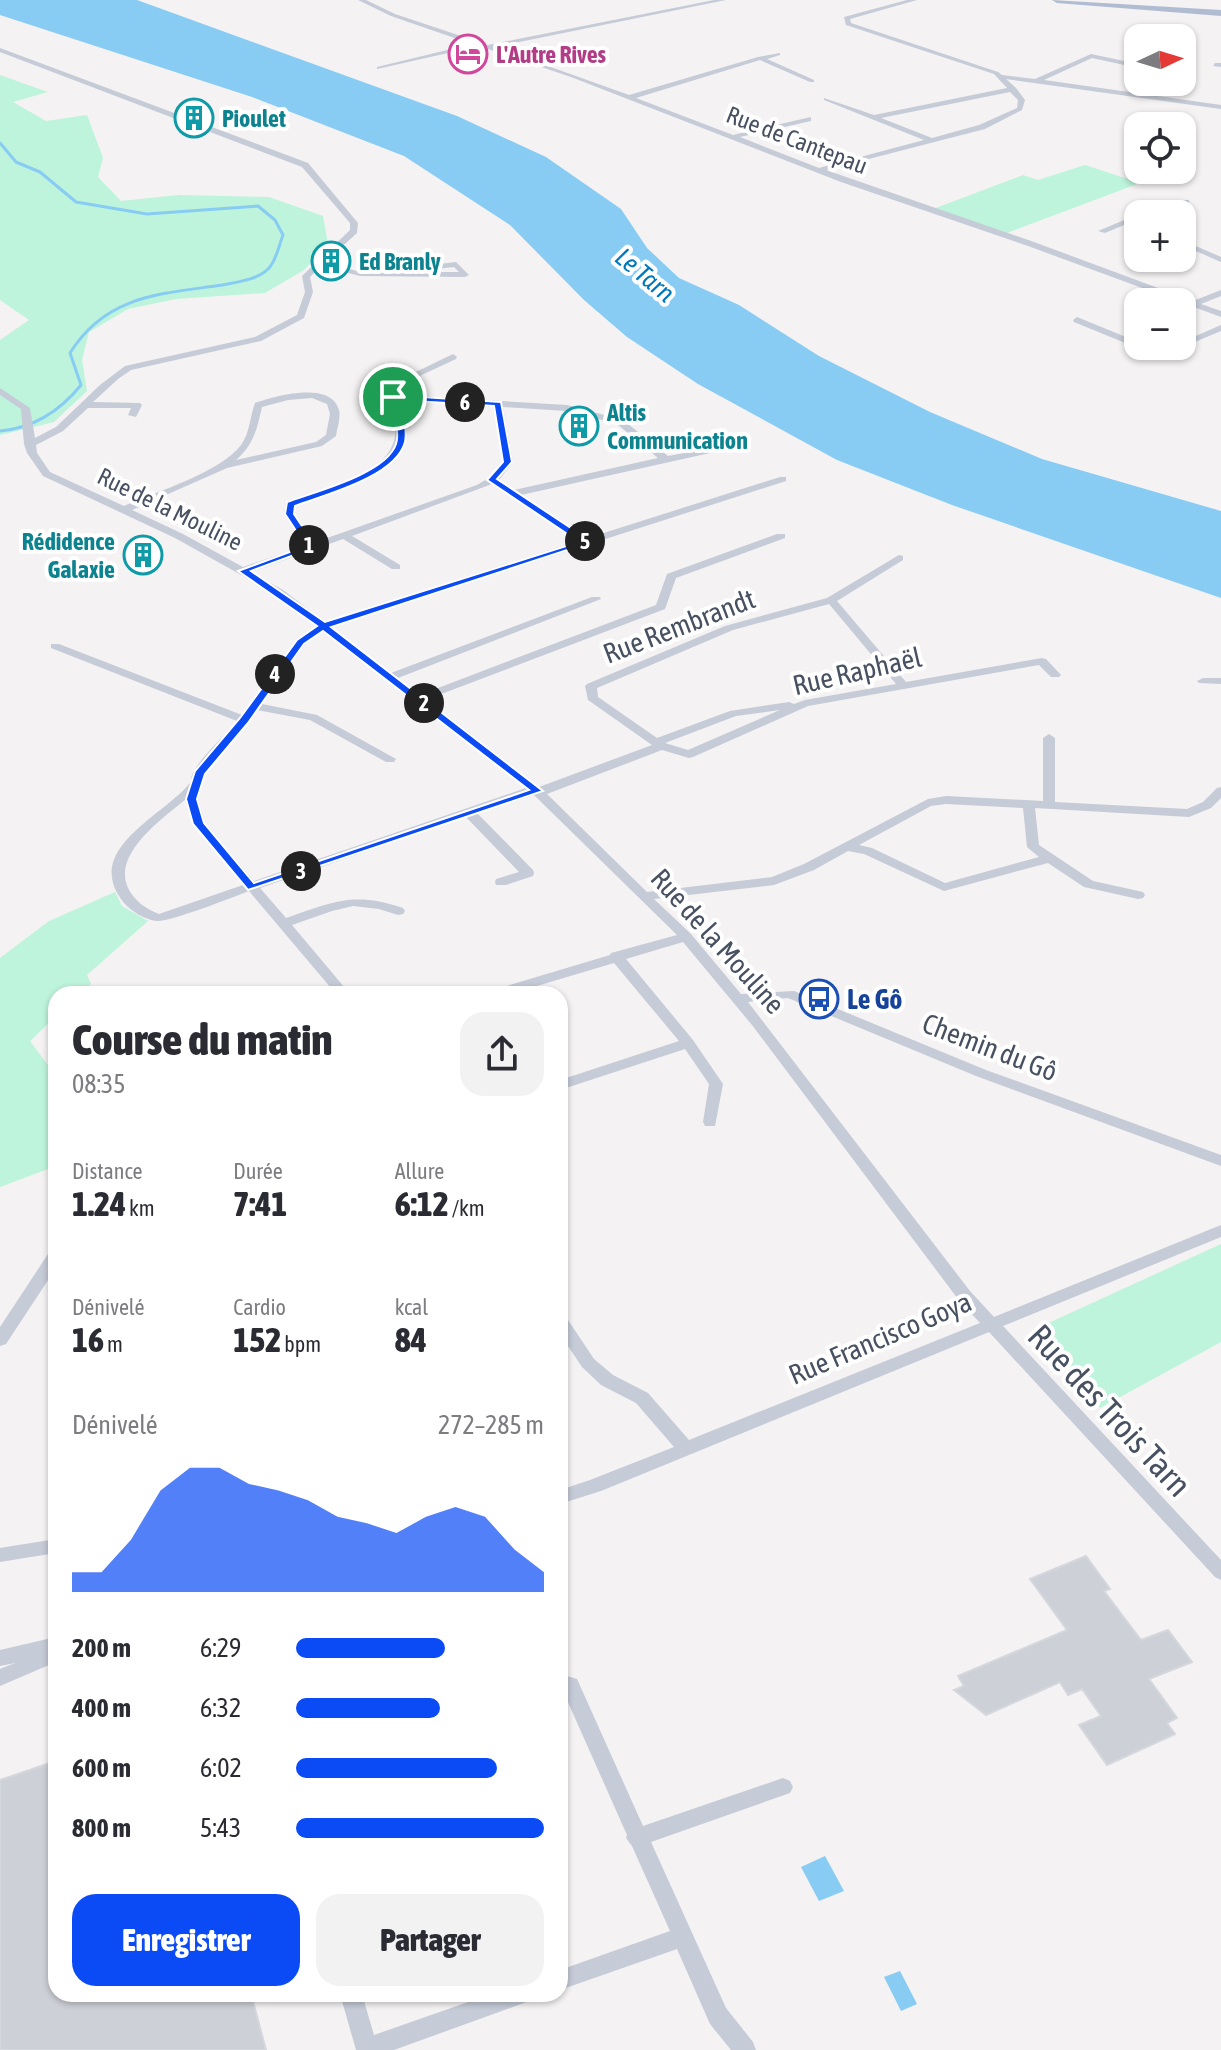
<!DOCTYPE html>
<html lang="fr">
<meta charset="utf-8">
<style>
:root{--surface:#fff;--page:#f2f2f3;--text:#2b2b33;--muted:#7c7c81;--accent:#0a4bf6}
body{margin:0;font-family:"Asap Condensed",sans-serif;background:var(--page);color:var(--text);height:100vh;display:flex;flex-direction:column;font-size:30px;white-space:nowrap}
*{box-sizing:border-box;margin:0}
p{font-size:26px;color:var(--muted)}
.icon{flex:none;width:44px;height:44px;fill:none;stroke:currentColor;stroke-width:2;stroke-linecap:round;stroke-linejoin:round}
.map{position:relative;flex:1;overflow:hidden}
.sheet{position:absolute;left:48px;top:986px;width:520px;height:1016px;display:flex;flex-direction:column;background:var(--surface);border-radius:24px;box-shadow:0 2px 6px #0004}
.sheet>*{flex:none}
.needle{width:52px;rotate:86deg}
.controls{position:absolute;left:1124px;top:24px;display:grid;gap:16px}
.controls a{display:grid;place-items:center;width:72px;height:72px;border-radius:16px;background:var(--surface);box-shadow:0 2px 6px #0004;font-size:40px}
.pin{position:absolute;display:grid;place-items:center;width:68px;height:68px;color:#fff;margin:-34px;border:4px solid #fff;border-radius:50%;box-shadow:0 2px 8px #0007}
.km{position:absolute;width:40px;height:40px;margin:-20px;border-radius:50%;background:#222;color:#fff;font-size:22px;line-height:40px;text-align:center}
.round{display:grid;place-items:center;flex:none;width:84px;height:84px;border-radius:24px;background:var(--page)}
.headline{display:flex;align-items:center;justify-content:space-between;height:136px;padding:0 24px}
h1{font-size:44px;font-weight:800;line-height:60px}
.stats{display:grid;grid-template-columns:repeat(3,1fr);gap:12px;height:136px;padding:8px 24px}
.stats div{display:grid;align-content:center}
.stats b{font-size:34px;font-weight:800}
.stats small{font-size:22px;font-weight:400}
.stats p{font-size:22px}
.chart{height:224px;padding:16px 24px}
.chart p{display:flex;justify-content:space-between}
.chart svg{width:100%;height:144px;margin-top:8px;fill:var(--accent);opacity:.7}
.cta{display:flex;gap:16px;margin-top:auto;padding:16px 24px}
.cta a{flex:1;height:92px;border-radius:24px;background:var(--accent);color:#fff;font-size:32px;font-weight:800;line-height:92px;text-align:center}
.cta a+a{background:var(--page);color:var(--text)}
ul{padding:0 24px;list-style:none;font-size:26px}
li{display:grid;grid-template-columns:128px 96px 1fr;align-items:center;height:60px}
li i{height:20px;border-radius:10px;background:var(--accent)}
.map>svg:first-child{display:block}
</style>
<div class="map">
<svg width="1221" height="2050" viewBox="0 0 1221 2050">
<rect width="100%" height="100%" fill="#f4f2f2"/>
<g fill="#bef4dc">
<polygon points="0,75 48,92 13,102 46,121 87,115 103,158 98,177 121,201 178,195 269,197 323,216 328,244 304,270 265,293 176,299 128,309 89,332 82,360 87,391 54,422 0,435 0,340 29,320 0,300"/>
<polygon points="1085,165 1140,183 1007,233 933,209 1023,175 1038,180"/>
<polygon points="115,892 122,906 148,921 87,975 91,984 80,994 56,994 56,1016 30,1041 56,1076 56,1166 0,1187 0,958 49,921"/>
<polygon points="1221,1244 1221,1342 1100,1408 1031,1331"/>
</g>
<g fill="#88ccf4">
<polygon points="0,0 137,0 457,116 546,157 621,209 647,248 679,278 739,305 819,356 930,412 1042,459 1221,511 1221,598 952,505 837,460 698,384 627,337 584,300 510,225 404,156 252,97 0,15"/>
<polygon points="825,1856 844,1891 819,1901 801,1867"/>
<polygon points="900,1971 917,2004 901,2011 884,1977"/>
</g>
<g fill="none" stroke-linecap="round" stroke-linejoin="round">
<path stroke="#88ccf4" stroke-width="3" d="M 0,143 L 16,162 L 40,172 L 76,202 L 147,214 L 258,206 L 275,220 L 283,235 C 279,245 276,262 268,269 C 257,280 237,282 222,285 C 160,294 106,295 70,353 L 81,385 C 60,411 34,428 0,431"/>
</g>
<g fill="#ced0d7" stroke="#d5d7de" stroke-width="2">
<polygon points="1086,1556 1110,1589 1104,1591 1141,1640 1168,1630 1192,1662 1149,1679 1177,1718 1167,1723 1175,1734 1107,1765 1079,1725 1101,1716 1082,1689 1068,1695 1060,1682 986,1715 954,1690 964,1686 958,1676 1067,1630 1030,1579"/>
<polygon points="56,1761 56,1994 251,1994 266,2050 0,2050 0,1780"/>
</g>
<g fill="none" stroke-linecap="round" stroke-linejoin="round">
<g fill="#c5cbd7" fill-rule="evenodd">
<path d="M 358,0 L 366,0 L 395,14 L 488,45 L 714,0 L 726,0 L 495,47 L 629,95 L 758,57 L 780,53 L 780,55 L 767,59 L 814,80 L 814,82 L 810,82 L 760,60 L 636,98 L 733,135 L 811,117 L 811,121 L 740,137 L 819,168 L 924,140 L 824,100 L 824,98 L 874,115 L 1007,88 L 994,74 L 846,25 L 844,17 L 907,0 L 917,0 L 850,19 L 851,23 L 998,72 L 1002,75 L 1035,79 L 1091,54 L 1138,64 L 1138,68 L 1092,58 L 1044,80 L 1221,105 L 1221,109 L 1006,79 L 1016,88 L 1025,100 L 1022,110 L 985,129 L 826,170 L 1034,242 L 1193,301 L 1221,290 L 1221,296 L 1201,304 L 1221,311 L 1221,317 L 1028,246 L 841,182 L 571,77 L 479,46 L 377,69 L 377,67 L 472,44 L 391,16 ZM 1010,92 L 1018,100 L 1017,108 L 979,125 L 932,138 L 881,118 Z"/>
<path d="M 0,48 L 308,163 L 358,223 L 357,233 L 325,262 L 360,272 L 373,272 L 456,262 L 469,275 L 465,277 L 360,276 L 321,266 L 310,277 L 313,292 L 304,318 L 261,341 L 131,370 L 118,379 L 93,402 L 140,403 L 142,405 L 136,417 L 128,415 L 131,408 L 88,408 L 63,431 L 36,445 L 37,453 L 50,472 L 124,506 C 156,492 221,472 241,445 C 250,433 250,416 255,403 C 274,396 331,380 339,410 C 341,418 337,428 336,436 L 322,446 L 227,468 L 132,510 L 183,534 L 243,567 L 305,546 L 284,514 L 286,502 C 325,487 404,476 395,420 C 393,412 392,403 388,397 L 391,384 L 453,354 L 457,357 L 456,359 L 400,385 L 400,395 L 567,405 L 623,420 L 668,456 L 713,448 L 715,450 L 710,453 L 521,495 L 588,538 L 780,477 L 786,477 L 786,481 L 331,627 L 391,673 L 592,597 L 600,597 L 601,599 L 398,678 L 415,692 L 438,688 L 656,605 L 667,574 L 777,534 L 785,534 L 785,538 L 676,578 L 665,609 L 444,693 L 423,697 L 539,787 L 652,745 L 588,700 L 585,686 L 587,684 L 725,626 L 827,598 L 899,555 L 903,556 L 903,560 L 837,601 L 906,682 L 1042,658 L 1046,659 L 1061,675 L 1059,677 L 1051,677 L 1039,665 L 808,706 L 693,757 L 689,758 L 662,750 L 547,794 L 647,892 L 772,877 L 804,864 L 928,799 L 946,796 L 1043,801 L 1043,738 L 1049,734 L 1055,738 L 1055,802 L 1187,809 L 1203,802 L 1217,788 L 1221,787 L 1221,798 L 1211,808 L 1189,817 L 1035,808 L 1039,845 L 1093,881 L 1143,892 L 1145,895 L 1143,898 L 1138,899 L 1084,887 L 1048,863 L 944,891 L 864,854 L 848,851 L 814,870 L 774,885 L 654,899 L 691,934 L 741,994 L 794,991 L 986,1070 L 1221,1155 L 1221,1166 L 976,1076 L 788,998 L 748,1002 L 970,1291 L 994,1317 L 1221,1225 L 1221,1237 L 1003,1326 L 1221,1560 L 1221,1580 L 1215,1577 L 989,1332 L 601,1491 L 560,1504 L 560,1490 L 590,1480 L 674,1447 L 636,1403 L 601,1385 L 582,1367 L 560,1334 L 560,1315 L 566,1317 L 594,1359 L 613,1375 L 648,1393 L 689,1440 L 980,1323 L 958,1299 L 752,1025 L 683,942 L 626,959 L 693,1040 L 723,1084 L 715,1126 L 705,1126 L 703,1122 L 709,1084 L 685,1049 L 560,1090 L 560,1080 L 679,1041 L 614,963 L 510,994 L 488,994 L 490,991 L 610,955 L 611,953 L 677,935 L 534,795 L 477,813 L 533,870 L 534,873 L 533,876 L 506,885 L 496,885 L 495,882 L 496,879 L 519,872 L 466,817 L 260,888 L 286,918 C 332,902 354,891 403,908 L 405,911 L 403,914 L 398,915 L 379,909 L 353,906 L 332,911 L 292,925 L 350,994 L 336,994 L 249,891 C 233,897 168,923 156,921 C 144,919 132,912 124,903 C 81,850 162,817 189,784 C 194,778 189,780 193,773 C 200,758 225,735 237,721 L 51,648 L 51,644 L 59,644 L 242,715 L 297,640 L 316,626 L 275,594 L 175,538 L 43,476 L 27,453 L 24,444 L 21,409 L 0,395 L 0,388 L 30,408 L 35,438 L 56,427 L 100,385 L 125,366 L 255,337 L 297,315 L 305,292 L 302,276 L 350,230 L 350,223 L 302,167 L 0,52 ZM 454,267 L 459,272 L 411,272 ZM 312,398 L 327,404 L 330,414 L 326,435 L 316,442 L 236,460 C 254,444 257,429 262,407 L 288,400 ZM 400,400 L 494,406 L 503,462 L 495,474 L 477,485 L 313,543 L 294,514 L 295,506 C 328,492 398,480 405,438 C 407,426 402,412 400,400 ZM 503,407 L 567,411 L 617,424 L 658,458 L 514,490 L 499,480 L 513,462 ZM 492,484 L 578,541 L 325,622 L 283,590 L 251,572 L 343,539 L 392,569 L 400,569 L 400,565 L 352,536 ZM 829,604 L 896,684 L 805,700 L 794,704 L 789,702 L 730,711 L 657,738 L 598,697 L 597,688 L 733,630 ZM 323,631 L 526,788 L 254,881 L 205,823 L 198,799 L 205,774 L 257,710 L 310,720 L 386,762 L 394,762 L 396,759 L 317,715 L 262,704 L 305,644 ZM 780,710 L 688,750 L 665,743 L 736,716 ZM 186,799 L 193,824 L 243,885 L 159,914 C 146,909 136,902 129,890 C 110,855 162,819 186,799 ZM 946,804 L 1023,808 L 1027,847 L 1039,857 L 945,883 L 872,848 L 859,845 L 931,806 Z"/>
<polygon points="1215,63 1221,63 1221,67 1213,66"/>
<polygon points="1186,200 1189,200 1189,204 1158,214 1146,214"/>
<polygon points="1129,218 1136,220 1105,233 1098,231"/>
<polygon points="1182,240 1221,257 1221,262 1182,245"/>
<polygon points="1077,317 1138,342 1138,346 1163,349 1171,346 1182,346 1182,342 1221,325 1221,331 1164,355 1135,347 1074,322 1073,320"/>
<polygon points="1203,678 1221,678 1221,684 1199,683 1197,681"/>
<polygon points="56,1249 56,1268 6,1344 0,1346 0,1327 50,1251"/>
<polygon points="56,1539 56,1553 0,1562 0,1548"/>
<polygon points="56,1637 56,1662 0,1686 0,1669 15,1663 0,1666 0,1650"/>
<polygon points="560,1674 577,1679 643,1826 783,1778 790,1781 793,1787 790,1793 651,1842 726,2008 753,2042 756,2050 731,2050 710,2024 677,1949 560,1990 560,1970 670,1931 632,1846 626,1838 627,1835 563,1691 560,1690"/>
<polygon points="340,1994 362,1994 374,2035 491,1994 532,1994 529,2001 521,2004 394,2050 356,2050"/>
</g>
<polygon fill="#b0bcd2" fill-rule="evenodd" points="1052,0 1221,10 1221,16 1057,3"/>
</g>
<path fill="#0a4bf6" stroke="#fff" stroke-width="2" fill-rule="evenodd" d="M 390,395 L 501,402 L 512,462 L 497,479 L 592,542 L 331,627 L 543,791 L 248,890 L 193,824 L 186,799 L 195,771 L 240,718 L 297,640 L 317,626 L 238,571 L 306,546 L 285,514 L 287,502 C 314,492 386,474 396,444 C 401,428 389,410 390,395 ZM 398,400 L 494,406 L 503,462 L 487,480 L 579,542 L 325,622 L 251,571 L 316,547 L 294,514 L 295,506 C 324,495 396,477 405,442 C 408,428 401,413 398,400 ZM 323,631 L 529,790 L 254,883 L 204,823 L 197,799 L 205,774 L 248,723 L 304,644 Z"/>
<defs>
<g id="hotel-ring" transform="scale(2)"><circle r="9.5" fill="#fff" stroke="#d1479c" stroke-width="1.5"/><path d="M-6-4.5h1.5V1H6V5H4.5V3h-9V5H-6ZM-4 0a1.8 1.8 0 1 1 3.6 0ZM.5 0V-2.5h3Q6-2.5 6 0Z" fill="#d1479c"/></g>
<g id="building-ring" transform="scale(2)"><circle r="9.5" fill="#fff" stroke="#0f9aa8" stroke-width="1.5"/><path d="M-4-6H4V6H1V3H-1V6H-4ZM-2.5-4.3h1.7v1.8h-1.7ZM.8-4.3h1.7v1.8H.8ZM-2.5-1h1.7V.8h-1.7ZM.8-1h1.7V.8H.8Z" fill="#0f9aa8"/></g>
<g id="bus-ring" transform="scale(2)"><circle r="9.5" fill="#fff" stroke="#1a4fb4" stroke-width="1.5"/><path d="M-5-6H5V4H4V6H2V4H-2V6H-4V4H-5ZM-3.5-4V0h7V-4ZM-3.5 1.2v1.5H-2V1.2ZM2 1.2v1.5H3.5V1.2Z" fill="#1a4fb4"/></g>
</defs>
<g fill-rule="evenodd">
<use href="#hotel-ring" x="468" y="54"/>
<use href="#building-ring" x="194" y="118"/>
<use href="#building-ring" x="331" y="261"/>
<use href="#building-ring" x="579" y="426"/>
<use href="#building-ring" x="143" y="555"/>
<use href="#bus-ring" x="819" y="999"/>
</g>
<g text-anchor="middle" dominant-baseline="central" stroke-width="8" stroke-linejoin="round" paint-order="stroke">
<g font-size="24" font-weight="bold" fill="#b23c85" stroke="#fff" text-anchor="start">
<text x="496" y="54">L'Autre Rives</text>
</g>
<g font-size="24" font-weight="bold" fill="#0d838f" stroke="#fff" text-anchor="start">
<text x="222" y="118">Pioulet</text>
<text x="359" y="261">Ed Branly</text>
<text x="607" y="412">Altis<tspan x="607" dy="28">Communication</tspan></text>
<text x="115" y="541" text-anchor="end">Rédidence<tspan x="115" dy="28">Galaxie</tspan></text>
</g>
<g font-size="24" fill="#485161" stroke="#fff">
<text transform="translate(797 140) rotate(21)">Rue de Cantepau</text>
<text transform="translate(170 509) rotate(26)">Rue de la Mouline</text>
</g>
<g font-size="26" font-style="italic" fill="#0077bc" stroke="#fff">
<text transform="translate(645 275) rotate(40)">Le Tarn</text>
</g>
<g font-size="28" fill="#485161" stroke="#fff">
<text transform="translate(679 626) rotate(-21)">Rue Rembrandt</text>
<text transform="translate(857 671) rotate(-13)">Rue Raphaël</text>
<text transform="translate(718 941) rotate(48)">Rue de la Mouline</text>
<text transform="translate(990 1047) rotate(21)">Chemin du Gô</text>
<text transform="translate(880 1338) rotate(-23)">Rue Francisco Goya</text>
</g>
<g font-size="28" font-weight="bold" fill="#164399" stroke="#fff" text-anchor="start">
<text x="847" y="999">Le Gô</text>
</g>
<g font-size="34" fill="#485161" stroke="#fff">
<text transform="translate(1110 1410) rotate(47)">Rue des Trois Tarn</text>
</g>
</g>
</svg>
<div class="controls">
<a><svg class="needle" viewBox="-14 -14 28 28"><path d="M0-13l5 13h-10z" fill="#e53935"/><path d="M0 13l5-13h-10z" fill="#7c7c81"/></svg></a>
<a><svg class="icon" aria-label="locate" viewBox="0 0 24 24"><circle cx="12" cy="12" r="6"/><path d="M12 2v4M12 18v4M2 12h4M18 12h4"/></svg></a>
<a>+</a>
<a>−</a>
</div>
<div class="pin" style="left:393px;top:397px;background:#1e9e55"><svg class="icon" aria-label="arrive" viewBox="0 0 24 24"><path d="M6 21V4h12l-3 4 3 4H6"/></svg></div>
<b class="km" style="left:309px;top:545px">1</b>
<b class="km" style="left:424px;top:703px">2</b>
<b class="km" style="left:301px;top:871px">3</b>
<b class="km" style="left:275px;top:674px">4</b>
<b class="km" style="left:585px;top:541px">5</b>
<b class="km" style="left:465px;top:402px">6</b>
<section class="sheet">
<div class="headline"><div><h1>Course du matin</h1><p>08:35</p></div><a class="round"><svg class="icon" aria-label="share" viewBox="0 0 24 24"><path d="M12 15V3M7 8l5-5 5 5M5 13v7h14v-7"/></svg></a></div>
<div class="stats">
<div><p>Distance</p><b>1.24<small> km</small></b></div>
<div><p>Durée</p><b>7:41</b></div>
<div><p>Allure</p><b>6:12<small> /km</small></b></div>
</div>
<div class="stats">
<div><p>Dénivelé</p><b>16<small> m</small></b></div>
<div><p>Cardio</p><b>152<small> bpm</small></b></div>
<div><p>kcal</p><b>84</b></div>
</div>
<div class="chart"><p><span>Dénivelé</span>272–285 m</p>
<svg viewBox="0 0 160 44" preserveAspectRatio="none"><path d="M0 44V38L10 38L20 28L30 13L40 6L50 6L60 11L70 13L80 16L90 21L100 23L110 26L120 21L130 18L140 21L150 31L160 38V44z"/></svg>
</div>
<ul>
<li><b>200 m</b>6:29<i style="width:60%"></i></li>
<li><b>400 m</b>6:32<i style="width:58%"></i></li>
<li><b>600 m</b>6:02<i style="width:81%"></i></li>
<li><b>800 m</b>5:43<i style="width:100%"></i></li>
</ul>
<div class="cta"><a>Enregistrer</a><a>Partager</a></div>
</section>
</div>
